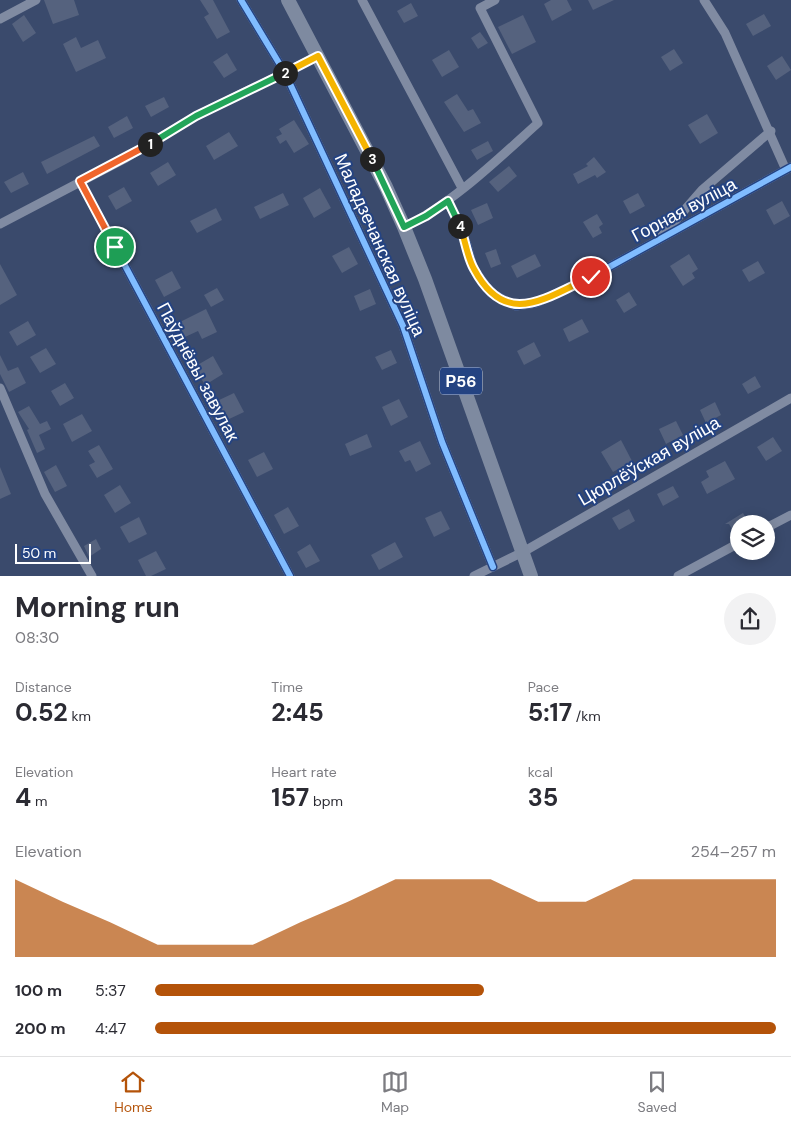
<!DOCTYPE html>
<meta charset="utf-8">
<style>
:root{--surface:#fff;--page:#f2f2f3;--text:#2b2b33;--muted:#7c7c81;--line:#e1e1e2;--accent:#b45309}
body{margin:0;font-family:"DM Sans",sans-serif;background:var(--page);color:var(--text);height:100vh;display:flex;flex-direction:column;font-size:19px;white-space:nowrap}
*{box-sizing:border-box;margin:0}
p{font-size:16px;color:var(--muted)}
.icon{flex:none;width:28px;height:28px;fill:none;stroke:currentColor;stroke-width:2;stroke-linecap:round;stroke-linejoin:round}
.map{position:relative;height:576px;overflow:hidden}
.details{display:flex;flex-direction:column;background:var(--surface);flex:1}
.details>*{flex:none}
.buttons{position:absolute;left:730px;top:515px;display:grid;gap:10px}
.buttons a{display:grid;place-items:center;width:45px;height:45px;border-radius:50%;background:var(--surface);box-shadow:0 2px 12px #0003;font-size:25px}
.scale{position:absolute;left:15px;bottom:12px;width:76px;box-sizing:border-box;padding-left:5px;border:2px solid #fff;border-top:0;font-size:14px;line-height:18px;white-space:nowrap;color:#fff;-webkit-text-stroke:4px #244382;paint-order:stroke}
.pin{position:absolute;display:grid;place-items:center;width:42px;height:42px;color:#fff;margin:-21px;border:2px solid #fff;border-radius:50%;box-shadow:0 1px 5px #0007}
.km{position:absolute;width:25px;height:25px;margin:-12px;border-radius:50%;background:#222;color:#fff;font-size:14px;line-height:25px;text-align:center}
.round{display:grid;place-items:center;flex:none;width:52px;height:52px;border-radius:26px;background:var(--page)}
.summary{display:flex;align-items:center;justify-content:space-between;height:85px;padding:0 15px}
h1{font-size:28px;font-weight:700;line-height:38px}
.stats{display:grid;grid-template-columns:repeat(3,1fr);gap:8px;height:85px;padding:5px 15px}
.stats div{display:grid;align-content:center}
.stats b{font-size:25px;font-weight:700}
.stats small{font-size:14px;font-weight:400}
.stats p{font-size:14px}
.chart{height:140px;padding:10px 15px}
.chart p{display:flex;justify-content:space-between}
.chart svg{width:100%;height:90px;margin-top:5px;fill:var(--accent);opacity:.7}
ul{padding:0 15px;list-style:none;font-size:16px}
li{display:grid;grid-template-columns:80px 60px 1fr;align-items:center;height:38px}
li i{height:12px;border-radius:6px;background:var(--accent)}
.tabs{display:flex;justify-content:space-around;align-items:center;height:70px;border-top:1px solid var(--line);background:var(--surface);font-size:14px;color:var(--muted)}
.tabs a{display:grid;justify-items:center;gap:2px}
.tabs .on{color:var(--accent)}
.map>svg:first-child{display:block}
</style>
<div class="map">
<svg width="791" height="576" viewBox="0 0 791 576">
<rect width="100%" height="100%" fill="#3a4a6c"/>
<g fill="#55627e">
<polygon points="44,0 74,0 79,15 53,24"/>
<polygon points="200,0 213,0 230,32 217,39 204,17 209,14"/>
<polygon points="551,0 567,0 572,10 552,21 544,4"/>
<polygon points="588,0 614,0 593,10"/>
<polygon points="411,3 418,16 404,23 397,11"/>
<polygon points="764,14 771,26 753,36 746,24"/>
<polygon points="24,15 36,33 23,42 12,24"/>
<polygon points="523,15 536,42 512,54 498,27"/>
<polygon points="480,32 488,43 478,49 471,38"/>
<polygon points="76,37 81,48 98,40 106,58 76,72 63,44"/>
<polygon points="674,49 683,63 670,71 661,57"/>
<polygon points="449,50 459,67 442,77 432,60"/>
<polygon points="227,53 237,70 224,78 213,62"/>
<polygon points="782,56 791,70 776,80 767,66"/>
<polygon points="457,94 468,111 473,109 481,123 464,132 444,102"/>
<polygon points="164,97 169,107 151,117 145,106"/>
<polygon points="707,114 718,133 700,144 688,125"/>
<polygon points="127,116 133,128 114,138 108,127"/>
<polygon points="294,120 309,144 294,153 286,140 280,144 276,137 282,134 279,129"/>
<polygon points="229,132 238,146 214,160 206,146"/>
<polygon points="94,136 100,146 47,174 41,162"/>
<polygon points="488,141 493,151 477,160 471,150"/>
<polygon points="594,157 606,172 597,178 595,175 578,184 573,174 588,166 586,164"/>
<polygon points="168,162 176,175 158,186 150,173"/>
<polygon points="509,166 517,176 498,192 489,182"/>
<polygon points="23,172 29,184 11,193 4,182"/>
<polygon points="124,187 132,201 116,210 108,196"/>
<polygon points="320,188 331,208 314,218 303,198"/>
<polygon points="283,193 289,205 260,219 254,207"/>
<polygon points="638,193 645,206 630,214 623,201"/>
<polygon points="782,201 790,216 774,225 766,210"/>
<polygon points="487,203 493,218 478,225 471,210"/>
<polygon points="216,208 222,220 197,233 190,221"/>
<polygon points="597,214 603,224 599,227 602,233 593,238 583,222"/>
<polygon points="349,247 358,264 342,273 332,256"/>
<polygon points="496,249 501,264 491,268 485,253"/>
<polygon points="535,254 541,266 517,278 511,266"/>
<polygon points="689,254 698,269 692,273 695,278 683,286 670,266"/>
<polygon points="758,261 765,273 749,282 742,270"/>
<polygon points="0,264 17,295 0,305"/>
<polygon points="172,271 181,288 164,297 155,280"/>
<polygon points="217,288 224,300 211,307 204,295"/>
<polygon points="370,289 376,304 360,311 354,296"/>
<polygon points="629,292 637,305 624,313 616,300"/>
<polygon points="206,309 217,332 202,339 198,331 185,337 178,323"/>
<polygon points="582,319 589,332 569,342 563,329"/>
<polygon points="28,321 36,335 17,346 9,332"/>
<polygon points="534,342 541,356 524,365 517,351"/>
<polygon points="46,348 56,364 40,373 30,357"/>
<polygon points="391,350 397,363 382,370 375,357"/>
<polygon points="0,355 8,371 18,367 26,383 9,392 0,374"/>
<polygon points="213,356 223,374 205,385 194,367"/>
<polygon points="755,376 761,387 748,394 742,384"/>
<polygon points="65,383 74,398 60,406 51,391"/>
<polygon points="234,393 244,412 227,420 217,401"/>
<polygon points="399,399 408,417 391,426 382,407"/>
<polygon points="715,402 721,415 706,423 700,410"/>
<polygon points="29,406 40,424 47,421 51,429 39,435 45,449 37,453 27,430 29,429 18,412"/>
<polygon points="82,414 92,431 72,442 63,424"/>
<polygon points="676,421 683,435 666,444 659,429"/>
<polygon points="367,434 372,447 350,456 345,444"/>
<polygon points="773,437 782,451 766,461 757,447"/>
<polygon points="621,440 632,461 613,472 601,452"/>
<polygon points="420,441 431,464 416,472 410,460 405,462 399,451"/>
<polygon points="99,445 113,469 97,478 89,465 95,462 88,451"/>
<polygon points="264,452 273,469 257,477 248,460"/>
<polygon points="725,461 735,479 707,494 701,482 709,477 706,471"/>
<polygon points="56,465 67,486 55,492 44,472"/>
<polygon points="0,467 11,494 0,499"/>
<polygon points="120,485 131,503 115,513 104,495"/>
<polygon points="673,486 679,497 663,506 657,494"/>
<polygon points="288,507 299,526 284,534 274,515"/>
<polygon points="629,509 635,521 619,530 612,518"/>
<polygon points="441,511 450,529 434,537 425,518"/>
<polygon points="743,513 749,524 739,524 739,527 733,531 729,524 725,524"/>
<polygon points="139,517 147,534 129,543 120,527"/>
<polygon points="96,539 101,549 89,557 84,546"/>
<polygon points="395,542 403,557 379,570 371,555"/>
<polygon points="310,544 320,561 306,568 297,552"/>
<polygon points="156,551 166,569 151,576 146,576 138,560"/>
</g>
<g fill="none" stroke-linecap="round" stroke-linejoin="round">
<g stroke="#808ba2" stroke-width="9">
<polyline points="241,0 285,73 403,326 442,442 493,567"/>
<polyline points="362,0 462,188"/>
<polyline points="704,0 725,33 786,170"/>
<polyline points="0,19 36,0"/>
<polyline points="80,181 290,576"/>
<polyline points="448,201 467,245 473,268 491,293 516,306 536,303 591,277 791,167"/>
<polyline points="0,224 126,158 196,116 318,56"/>
<path d="M 404,227 C 452,204 498,159 538,123 L 480,8 L 495,0"/>
<polyline points="661,237 702,190 771,131"/>
<polyline points="0,388 45,494 92,576"/>
<polyline points="766,528 791,515"/>
<polyline points="474,576 523,552 791,398"/>
<polyline points="678,576 739,543"/>
</g>
<polyline stroke="#7e8aa0" stroke-width="14" points="288,0 386,187 404,227 425,279 531,576"/>
<g stroke="#244382" stroke-width="9">
<g id="cycleway">
<polyline points="241,0 285,73 403,326 442,442 493,567"/>
<polyline points="80,181 290,576"/>
<polyline points="448,201 467,245 473,268 491,293 516,306 536,303 591,277 791,167"/>
</g>
</g>
<use href="#cycleway" stroke="#80bcff" stroke-width="6"/>
</g>
<g fill="none" stroke-linecap="round" stroke-linejoin="round">
<g stroke="#fff" stroke-width="10">
<polyline id="split-1" points="115,247 80,181 150,144"/>
</g>
<g stroke="#fff" stroke-width="10">
<polyline id="split-2" points="150,144 196,116 285,73"/>
</g>
<g stroke="#fff" stroke-width="10">
<polyline id="split-3" points="285,73 318,56 372,159"/>
</g>
<g stroke="#fff" stroke-width="10">
<polyline id="split-4" points="372,159 404,227 426,216 448,201 460,226"/>
</g>
<g stroke="#fff" stroke-width="10">
<path id="split-5" d="M 460,226 C 465,239 467,257 474,269 C 506,329 545,298 591,277"/>
</g>
<use href="#split-1" stroke="#f0652b" stroke-width="6"/>
<use href="#split-2" stroke="#22a559" stroke-width="6"/>
<use href="#split-3" stroke="#f5b400" stroke-width="6"/>
<use href="#split-4" stroke="#22a559" stroke-width="6"/>
<use href="#split-5" stroke="#f5b400" stroke-width="6"/>
</g>
<g text-anchor="middle" dominant-baseline="central" stroke-width="4" stroke-linejoin="round" paint-order="stroke">
<rect fill="#244382" stroke="#bdc7da" stroke-width="1" x="440" y="367.5" width="42" height="27" rx="4"/>
<g font-size="16" font-weight="bold" fill="#fff">
<text x="461" y="381">Р56</text>
</g>
<g font-size="18" fill="#fff" stroke="#244382">
<text transform="translate(684 210) rotate(-28)">Горная вуліца</text>
<text transform="translate(380 245) rotate(66)">Маладзечанская вуліца</text>
<text transform="translate(198 372) rotate(62)">Паўднёвы завулак</text>
<text transform="translate(649 461) rotate(-30)">Цюрлёўская вуліца</text>
</g>
</g>
</svg>
<div class="buttons">
<a><svg class="icon" aria-label="layers" viewBox="0 0 24 24"><path d="M12 4l9 5-9 5-9-5zM3 14l9 5 9-5"/></svg></a>
</div>
<div class="scale">50 m</div>
<div class="pin" style="left:115px;top:247px;background:#1e9e55"><svg class="icon" aria-label="arrive" viewBox="0 0 24 24"><path d="M6 21V4h12l-3 4 3 4H6"/></svg></div>
<div class="pin" style="left:591px;top:277px;background:#d93025"><svg class="icon" aria-label="check" viewBox="0 0 24 24"><path d="M5 12l5 5 9-10"/></svg></div>
<b class="km" style="left:150px;top:144px">1</b>
<b class="km" style="left:285px;top:73px">2</b>
<b class="km" style="left:372px;top:159px">3</b>
<b class="km" style="left:460px;top:226px">4</b>
</div>
<section class="details">
<div class="summary"><div><h1>Morning run</h1><p>08:30</p></div><a class="round"><svg class="icon" aria-label="share" viewBox="0 0 24 24"><path d="M12 15V3M7 8l5-5 5 5M5 13v7h14v-7"/></svg></a></div>
<div class="stats">
<div><p>Distance</p><b>0.52<small> km</small></b></div>
<div><p>Time</p><b>2:45</b></div>
<div><p>Pace</p><b>5:17<small> /km</small></b></div>
</div>
<div class="stats">
<div><p>Elevation</p><b>4<small> m</small></b></div>
<div><p>Heart rate</p><b>157<small> bpm</small></b></div>
<div><p>kcal</p><b>35</b></div>
</div>
<div class="chart"><p><span>Elevation</span>254–257 m</p>
<svg viewBox="0 0 160 44" preserveAspectRatio="none"><path d="M0 44V6L10 17L20 27L30 38L40 38L50 38L60 27L70 17L80 6L90 6L100 6L110 17L120 17L130 6L140 6L150 6L160 6V44z"/></svg>
</div>
<ul>
<li><b>100 m</b>5:37<i style="width:53%"></i></li>
<li><b>200 m</b>4:47<i style="width:100%"></i></li>
</ul>
</section>
<nav class="tabs">
<a class="on"><svg class="icon" aria-label="home" viewBox="0 0 24 24"><path d="M3 11l9-7 9 7M6 9v11h12V9"/></svg>Home</a>
<a><svg class="icon" aria-label="map" viewBox="0 0 24 24"><path d="M3 6l6-2 6 2 6-2v14l-6 2-6-2-6 2zM9 4v14M15 6v14"/></svg>Map</a>
<a><svg class="icon" aria-label="saved" viewBox="0 0 24 24"><path d="M7 4h10v16l-5-4-5 4z"/></svg>Saved</a>
</nav>
